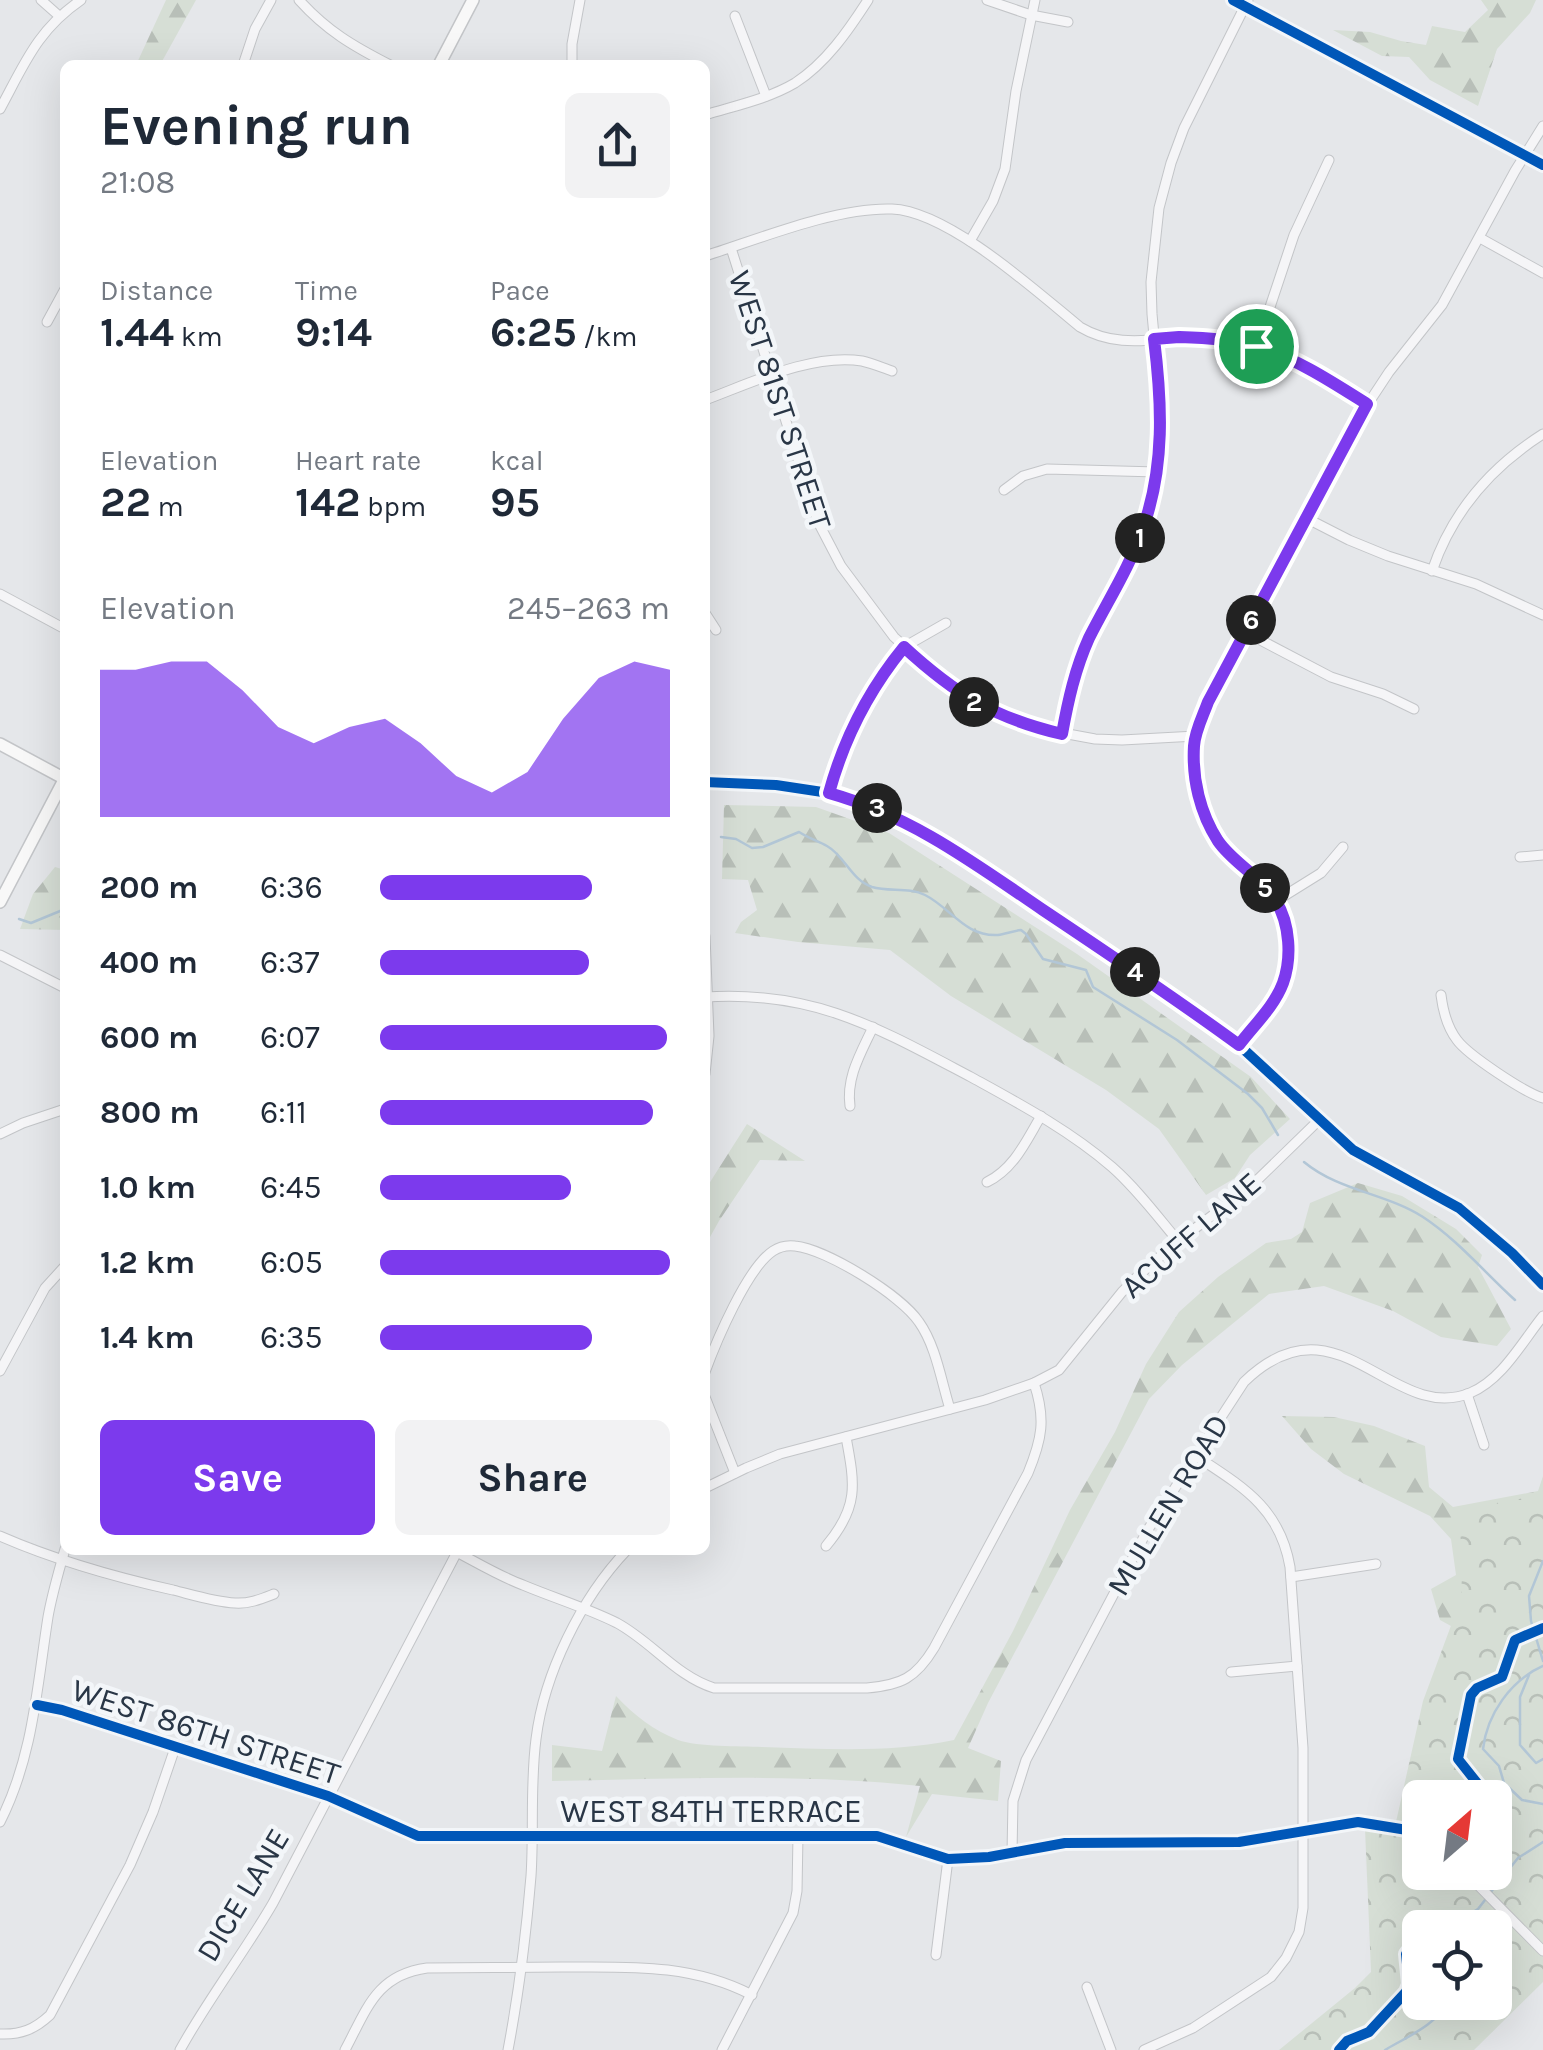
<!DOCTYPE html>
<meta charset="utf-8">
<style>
:root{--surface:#fff;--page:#f2f2f3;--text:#1f2937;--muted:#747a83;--accent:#7c3aed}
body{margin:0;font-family:Karla,sans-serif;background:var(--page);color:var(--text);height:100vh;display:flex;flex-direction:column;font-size:38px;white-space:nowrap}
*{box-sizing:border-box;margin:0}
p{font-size:32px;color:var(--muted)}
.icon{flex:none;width:55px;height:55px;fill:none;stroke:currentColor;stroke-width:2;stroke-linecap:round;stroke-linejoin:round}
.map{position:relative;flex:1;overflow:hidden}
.side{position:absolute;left:60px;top:60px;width:650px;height:1495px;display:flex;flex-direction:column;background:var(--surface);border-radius:15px;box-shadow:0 10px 40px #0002}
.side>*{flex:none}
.needle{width:65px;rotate:28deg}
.buttons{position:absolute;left:1402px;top:1780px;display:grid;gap:20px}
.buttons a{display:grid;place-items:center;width:110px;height:110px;border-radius:15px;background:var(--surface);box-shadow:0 10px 40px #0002;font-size:50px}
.pin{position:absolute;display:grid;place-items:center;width:85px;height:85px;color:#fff;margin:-42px;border:5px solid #fff;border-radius:50%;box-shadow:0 2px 10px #0007}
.km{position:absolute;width:50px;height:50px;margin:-25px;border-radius:50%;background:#222;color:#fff;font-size:28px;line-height:50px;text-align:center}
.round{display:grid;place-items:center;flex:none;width:105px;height:105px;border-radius:15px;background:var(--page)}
.overview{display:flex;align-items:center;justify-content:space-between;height:170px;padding:0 40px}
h1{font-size:55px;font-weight:700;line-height:75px}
.stats{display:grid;grid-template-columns:repeat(3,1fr);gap:15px;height:170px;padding:10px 40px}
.stats div{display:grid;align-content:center}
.stats b{font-size:42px;font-weight:700}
.stats small{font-size:28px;font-weight:400}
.stats p{font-size:28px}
.chart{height:280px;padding:20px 40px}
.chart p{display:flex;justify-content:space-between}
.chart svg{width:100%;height:180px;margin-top:10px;fill:var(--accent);opacity:.7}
.primary-button{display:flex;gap:20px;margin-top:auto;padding:20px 40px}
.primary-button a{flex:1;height:115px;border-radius:15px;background:var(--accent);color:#fff;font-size:40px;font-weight:700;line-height:115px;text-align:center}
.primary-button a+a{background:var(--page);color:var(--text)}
ul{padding:0 40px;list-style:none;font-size:32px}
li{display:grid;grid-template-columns:160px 120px 1fr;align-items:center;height:75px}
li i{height:25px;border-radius:12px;background:var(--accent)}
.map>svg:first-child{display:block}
</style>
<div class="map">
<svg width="1543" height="2050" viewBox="0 0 1543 2050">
<defs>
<pattern id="forest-firs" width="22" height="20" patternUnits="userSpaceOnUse" patternTransform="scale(2.5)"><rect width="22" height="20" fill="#d6ded5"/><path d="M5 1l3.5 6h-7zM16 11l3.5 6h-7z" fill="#b8bfb8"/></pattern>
<pattern id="park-crowns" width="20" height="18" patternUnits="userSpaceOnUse" patternTransform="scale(2.5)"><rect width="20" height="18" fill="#d6ded5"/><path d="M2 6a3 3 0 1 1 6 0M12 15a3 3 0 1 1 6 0" fill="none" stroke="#b8bfb8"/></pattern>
</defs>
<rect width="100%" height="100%" fill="#e5e7ea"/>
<g fill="url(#forest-firs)">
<polygon points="166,0 196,0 160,65 136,65"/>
<polygon points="1481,0 1536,0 1530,13 1497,49 1478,106 1430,80 1409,57 1382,56 1333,30 1370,32 1401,41 1426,45 1432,26 1465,32 1488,10"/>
<polygon points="724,805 816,807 889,833 1077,954 1251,1077 1290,1119 1250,1155 1235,1178 1206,1195 1159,1129 1106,1090 951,996 890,950 798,942 735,933 741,922 757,910 748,880 722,879"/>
<polygon points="55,867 65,870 65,930 20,929 33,894"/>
<polygon points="747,1124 805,1161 760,1160 719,1221 705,1246 705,1190"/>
<path d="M 1358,1183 L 1402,1196 L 1456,1229 L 1482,1255 L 1478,1267 L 1511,1329 L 1497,1346 L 1441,1337 L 1393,1311 L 1324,1286 L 1269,1294 L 1182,1365 L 1149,1399 L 988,1703 L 968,1748 L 1001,1761 L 998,1801 L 932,1794 L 906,1837 L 920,1786 C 798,1773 675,1779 552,1781 L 552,1745 L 602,1751 L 616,1696 C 635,1716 653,1730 678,1740 C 698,1747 740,1746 762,1747 C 827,1749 891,1753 954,1740 L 1013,1631 L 1070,1510 L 1115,1432 L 1146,1364 L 1179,1312 L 1218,1277 L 1266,1243 L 1291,1239 L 1302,1232 L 1310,1203 Z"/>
<polygon points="1282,1416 1334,1417 1374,1426 1425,1446 1429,1487 1453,1507 1538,1491 1543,1476 1543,1893 1513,1847 1495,1798 1473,1638 1440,1620 1431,1589 1456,1575 1451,1539 1430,1516 1344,1474 1311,1449"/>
</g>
<path fill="url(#park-crowns)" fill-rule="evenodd" d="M 1543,1491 L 1543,1982 L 1474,2050 L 1279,2050 L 1355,1988 L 1371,1972 L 1365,1828 L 1394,1831 L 1423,1701 L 1462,1596 L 1460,1512 L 1542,1494 ZM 1420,1798 L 1495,1798 L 1495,1872 L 1420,1872 ZM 1420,1928 L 1495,1928 L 1495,2002 L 1420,2002 Z"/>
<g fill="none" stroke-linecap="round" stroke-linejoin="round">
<g stroke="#b2c6d6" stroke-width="2.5">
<path d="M 721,837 L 736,839 L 752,848 L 763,847 L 799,832 C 808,838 818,841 827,846 C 845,856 851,880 872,887 C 889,892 909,887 925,895 C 951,908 965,937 998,935 C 1005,934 1013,931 1021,930 L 1026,934 L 1043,959 L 1086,970 L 1093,987 L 1177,1040 L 1248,1094 L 1262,1108 L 1278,1135"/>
<polyline points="19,919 31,923 65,909"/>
<path d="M 1304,1162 C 1339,1191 1385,1193 1423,1217 C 1458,1240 1485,1273 1515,1300"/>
<polyline points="1543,1561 1529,1596 1531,1621 1543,1661"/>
<path d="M 1543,1666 C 1511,1680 1487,1714 1483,1749 L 1499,1766 L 1504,1783 L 1522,1800 L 1543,1804"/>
<polyline points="1529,1675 1520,1697 1520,1745 1536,1763 1543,1759"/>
<polyline points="1490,1893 1518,1858 1543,1842"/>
<polyline points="1447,1928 1478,1909 1485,1900"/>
<path d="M 1385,2050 C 1406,2037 1436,2026 1447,2002"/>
</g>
<g stroke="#c3c5c8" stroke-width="11">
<g id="street">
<polyline points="41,0 58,15"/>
<path d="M 299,0 C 327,31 353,46 390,65"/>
<polyline points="987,0 1031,15 1068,22"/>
<polyline points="735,16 766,96"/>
<polyline points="243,65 255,29 271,0"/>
<polyline points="572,65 572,44 580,0"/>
<path d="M 0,109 C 24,65 37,30 81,0"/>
<path d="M 705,115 C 734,106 768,99 795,83 C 826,63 848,31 868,0"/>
<polyline points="1480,238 1543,273"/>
<polyline points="970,241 993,201 1005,169 1016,91 1035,0"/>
<polyline points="731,248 818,522 841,566 894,637 946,684 1000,715 1030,727 1095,739 1122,740 1196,736"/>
<path d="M 705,256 C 759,239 836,207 892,209 C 948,211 1036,291 1080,327 C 1122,352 1163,335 1210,338 C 1269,343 1318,373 1367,404"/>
<polyline points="47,322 65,289"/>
<polyline points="1257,346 1294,235 1329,160"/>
<path d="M 705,400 C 751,383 812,353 862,361 C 872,363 883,368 892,371"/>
<polyline points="1004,490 1023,476 1047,469 1157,472"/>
<polyline points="1306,518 1349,540 1388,556 1476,584 1543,615"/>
<path d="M 1432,571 C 1452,512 1491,467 1543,434"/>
<polyline points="0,594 65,629"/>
<polyline points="705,613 716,630"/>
<polyline points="1245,632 1331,677 1383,694 1414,709"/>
<polyline points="1061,734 1078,665 1088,640 1131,558 1151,502 1157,472 1161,411 1152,314 1151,282 1159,208 1171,163 1184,128 1248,0"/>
<polyline points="829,793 853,725 869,694 904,647 946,623"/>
<polyline points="1520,857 1543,855"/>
<polyline points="1276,901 1321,873 1343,847"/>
<polyline points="705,936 709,1036 705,1074"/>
<polyline points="0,955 65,988"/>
<path d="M 1441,995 C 1443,1011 1447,1027 1457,1040 C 1468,1055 1525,1093 1543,1098"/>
<path d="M 705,997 C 814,990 878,1028 971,1077 C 1020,1104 1069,1130 1112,1167 C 1137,1189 1157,1216 1178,1241"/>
<path d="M 1239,1045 C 1254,1025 1274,1007 1283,983 C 1292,958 1290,924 1276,901 C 1265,884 1246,873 1232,859 C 1204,829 1191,787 1194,746 C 1195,731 1203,716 1208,702 L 1354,425 L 1389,372 L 1442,305 L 1515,171 L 1543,126"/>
<path d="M 850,1106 C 846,1077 861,1053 873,1027"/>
<polyline points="0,1134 23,1123 65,1109"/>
<path d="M 987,1182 C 1014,1169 1026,1141 1041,1116"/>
<polyline points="0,1371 45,1288 65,1266"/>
<path d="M 705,1372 C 716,1342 747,1268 773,1251 C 779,1247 787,1245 795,1246 C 826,1249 901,1295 919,1322 C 936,1346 941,1380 950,1409"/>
<polyline points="1467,1394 1484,1445"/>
<polyline points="705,1397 735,1473"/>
<polyline points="705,1488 746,1468 780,1454 985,1400 1034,1383 1059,1370 1122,1292 1139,1275 1178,1241 1248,1189 1319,1120"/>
<path d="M 0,1536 C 55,1560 115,1577 173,1590 C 193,1595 215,1602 235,1603 C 249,1604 261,1599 274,1594"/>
<path d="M 826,1546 C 859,1507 855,1485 846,1437"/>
<path d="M 453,1550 C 476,1562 499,1576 523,1585 C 554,1598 587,1608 617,1623 C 652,1642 676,1676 714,1688 L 867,1688 C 901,1685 916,1678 934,1648 L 1028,1473 C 1042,1439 1046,1419 1034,1383"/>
<polyline points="1291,1577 1376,1564"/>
<polyline points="1231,1672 1297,1666"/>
<polyline points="37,1705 62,1710 328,1796 418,1836 877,1836 948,1859 989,1857 1065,1843 1239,1842 1358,1822 1407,1830 1420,1837"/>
<path d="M 0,1822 C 33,1757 37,1687 48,1617 C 52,1594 59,1571 65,1549"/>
<path d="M 1012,1853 L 1013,1801 L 1026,1760 L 1147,1531 L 1244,1382 C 1338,1291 1391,1425 1470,1393 C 1502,1380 1522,1342 1543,1316"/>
<polyline points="1465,1872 1543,1951"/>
<polyline points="936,1955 948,1859"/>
<polyline points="1087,1987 1111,2050"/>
<path d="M 0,2034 C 21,2035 35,2029 50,2015 L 130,1865 L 153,1812 L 176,1745"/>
<path d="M 180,2050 C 208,1999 244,1953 273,1903 L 457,1552"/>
<path d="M 345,2050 C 367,2009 376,1975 427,1968 C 472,1968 516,1967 561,1967 C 627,1967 690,1963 752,1995"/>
<path d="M 508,2050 C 519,1992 526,1935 531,1876 C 534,1831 530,1785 536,1739 C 544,1674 581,1598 627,1550"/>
<polyline points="722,2050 793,1913 797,1891 798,1835"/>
<path d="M 1144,2050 L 1193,2028 L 1271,1977 L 1286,1958 L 1299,1932 L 1303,1908 L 1303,1748 L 1290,1567 C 1280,1508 1243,1487 1196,1456"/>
</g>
</g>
<g stroke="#c3c5c8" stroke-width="14">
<g id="secondary">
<polyline points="1233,0 1543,165"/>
<polyline points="439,65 473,0"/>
<polyline points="0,744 65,779"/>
<polyline points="705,782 776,785 829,793 880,809 939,840 1188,1007 1239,1045 1353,1150 1459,1208 1512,1253 1543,1285"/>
<polyline points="0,902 65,778"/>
</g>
</g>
<use href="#street" stroke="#f5f5f7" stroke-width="9"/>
<use href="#secondary" stroke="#f8f8f8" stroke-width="11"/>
<g stroke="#f3f6f9" stroke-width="16">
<g id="cycleway">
<polyline points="1233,0 1543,165"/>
<polyline points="705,782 776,785 829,793 880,809 939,840 1188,1007 1239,1045 1353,1150 1459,1208 1512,1253 1543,1285"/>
<polyline points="37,1705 62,1710 328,1796 418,1836 877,1836 948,1859 989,1857 1065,1843 1239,1842 1358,1822 1407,1830 1420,1837"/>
<polyline points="1489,1798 1458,1759 1471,1695 1477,1688 1502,1677 1515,1640 1543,1628"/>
<polyline points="1339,2050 1347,2041 1369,2032 1406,1992 1409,1984 1406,1954 1420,1936"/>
</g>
</g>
<use href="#cycleway" stroke="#0057b8" stroke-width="10"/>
</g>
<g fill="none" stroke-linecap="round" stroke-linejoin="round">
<g stroke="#fff" stroke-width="20">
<path id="route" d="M 1179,337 C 1205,338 1232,339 1257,347 C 1296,358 1332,382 1367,404 L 1208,702 C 1203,716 1195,731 1194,746 C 1192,779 1200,813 1218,841 C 1234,864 1262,877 1276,901 C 1290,924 1292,958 1283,983 C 1274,1007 1254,1025 1239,1045 C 1175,998 1109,954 1043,910 C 974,863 911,816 829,793 C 844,738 868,691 904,647 C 955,694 994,718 1062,734 C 1068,701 1075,669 1089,638 C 1107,602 1130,567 1143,528 C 1165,466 1162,403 1154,339 Z"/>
</g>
<use href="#route" stroke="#7c3aed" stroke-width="12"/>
</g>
<g text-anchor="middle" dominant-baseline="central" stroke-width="9" stroke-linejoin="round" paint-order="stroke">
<g font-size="32" fill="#293646" stroke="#f3f6f9">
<text transform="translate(780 400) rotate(72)">WEST 81ST STREET</text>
<text transform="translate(1191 1235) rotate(-41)">ACUFF LANE</text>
<text transform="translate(1168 1505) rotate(-59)">MULLEN ROAD</text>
<text transform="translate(206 1732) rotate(18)">WEST 86TH STREET</text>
<text x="711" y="1811">WEST 84TH TERRACE</text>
<text transform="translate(243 1895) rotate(-59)">DICE LANE</text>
</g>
</g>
</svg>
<div class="buttons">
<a><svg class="needle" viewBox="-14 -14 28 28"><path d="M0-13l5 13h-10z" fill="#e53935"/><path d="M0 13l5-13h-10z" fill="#747a83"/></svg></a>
<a><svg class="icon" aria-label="locate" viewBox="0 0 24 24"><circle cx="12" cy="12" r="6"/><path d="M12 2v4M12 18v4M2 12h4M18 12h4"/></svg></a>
</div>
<div class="pin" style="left:1256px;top:346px;background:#1e9e55"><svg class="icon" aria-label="arrive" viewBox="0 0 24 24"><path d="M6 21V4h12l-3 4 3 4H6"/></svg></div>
<b class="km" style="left:1140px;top:538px">1</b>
<b class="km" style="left:974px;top:702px">2</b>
<b class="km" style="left:877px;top:808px">3</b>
<b class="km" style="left:1135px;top:972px">4</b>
<b class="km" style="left:1265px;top:888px">5</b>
<b class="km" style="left:1251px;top:620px">6</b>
<section class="side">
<div class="overview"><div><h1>Evening run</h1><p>21:08</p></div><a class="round"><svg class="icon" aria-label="share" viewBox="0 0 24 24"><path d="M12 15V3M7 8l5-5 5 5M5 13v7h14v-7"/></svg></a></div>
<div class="stats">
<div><p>Distance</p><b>1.44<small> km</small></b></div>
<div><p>Time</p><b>9:14</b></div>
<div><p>Pace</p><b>6:25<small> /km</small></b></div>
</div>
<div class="stats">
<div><p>Elevation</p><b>22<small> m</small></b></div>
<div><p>Heart rate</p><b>142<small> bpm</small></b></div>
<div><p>kcal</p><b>95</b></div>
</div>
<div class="chart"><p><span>Elevation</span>245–263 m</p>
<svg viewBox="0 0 160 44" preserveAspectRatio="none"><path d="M0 44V8L10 8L20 6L30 6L40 13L50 22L60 26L70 22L80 20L90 26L100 34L110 38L120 33L130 20L140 10L150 6L160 8V44z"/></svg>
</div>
<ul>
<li><b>200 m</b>6:36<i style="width:73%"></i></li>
<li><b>400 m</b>6:37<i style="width:72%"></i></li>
<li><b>600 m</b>6:07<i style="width:99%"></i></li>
<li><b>800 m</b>6:11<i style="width:94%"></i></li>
<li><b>1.0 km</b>6:45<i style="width:66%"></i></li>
<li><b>1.2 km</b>6:05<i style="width:100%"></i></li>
<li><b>1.4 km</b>6:35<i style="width:73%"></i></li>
</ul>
<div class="primary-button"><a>Save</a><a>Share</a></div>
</section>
</div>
